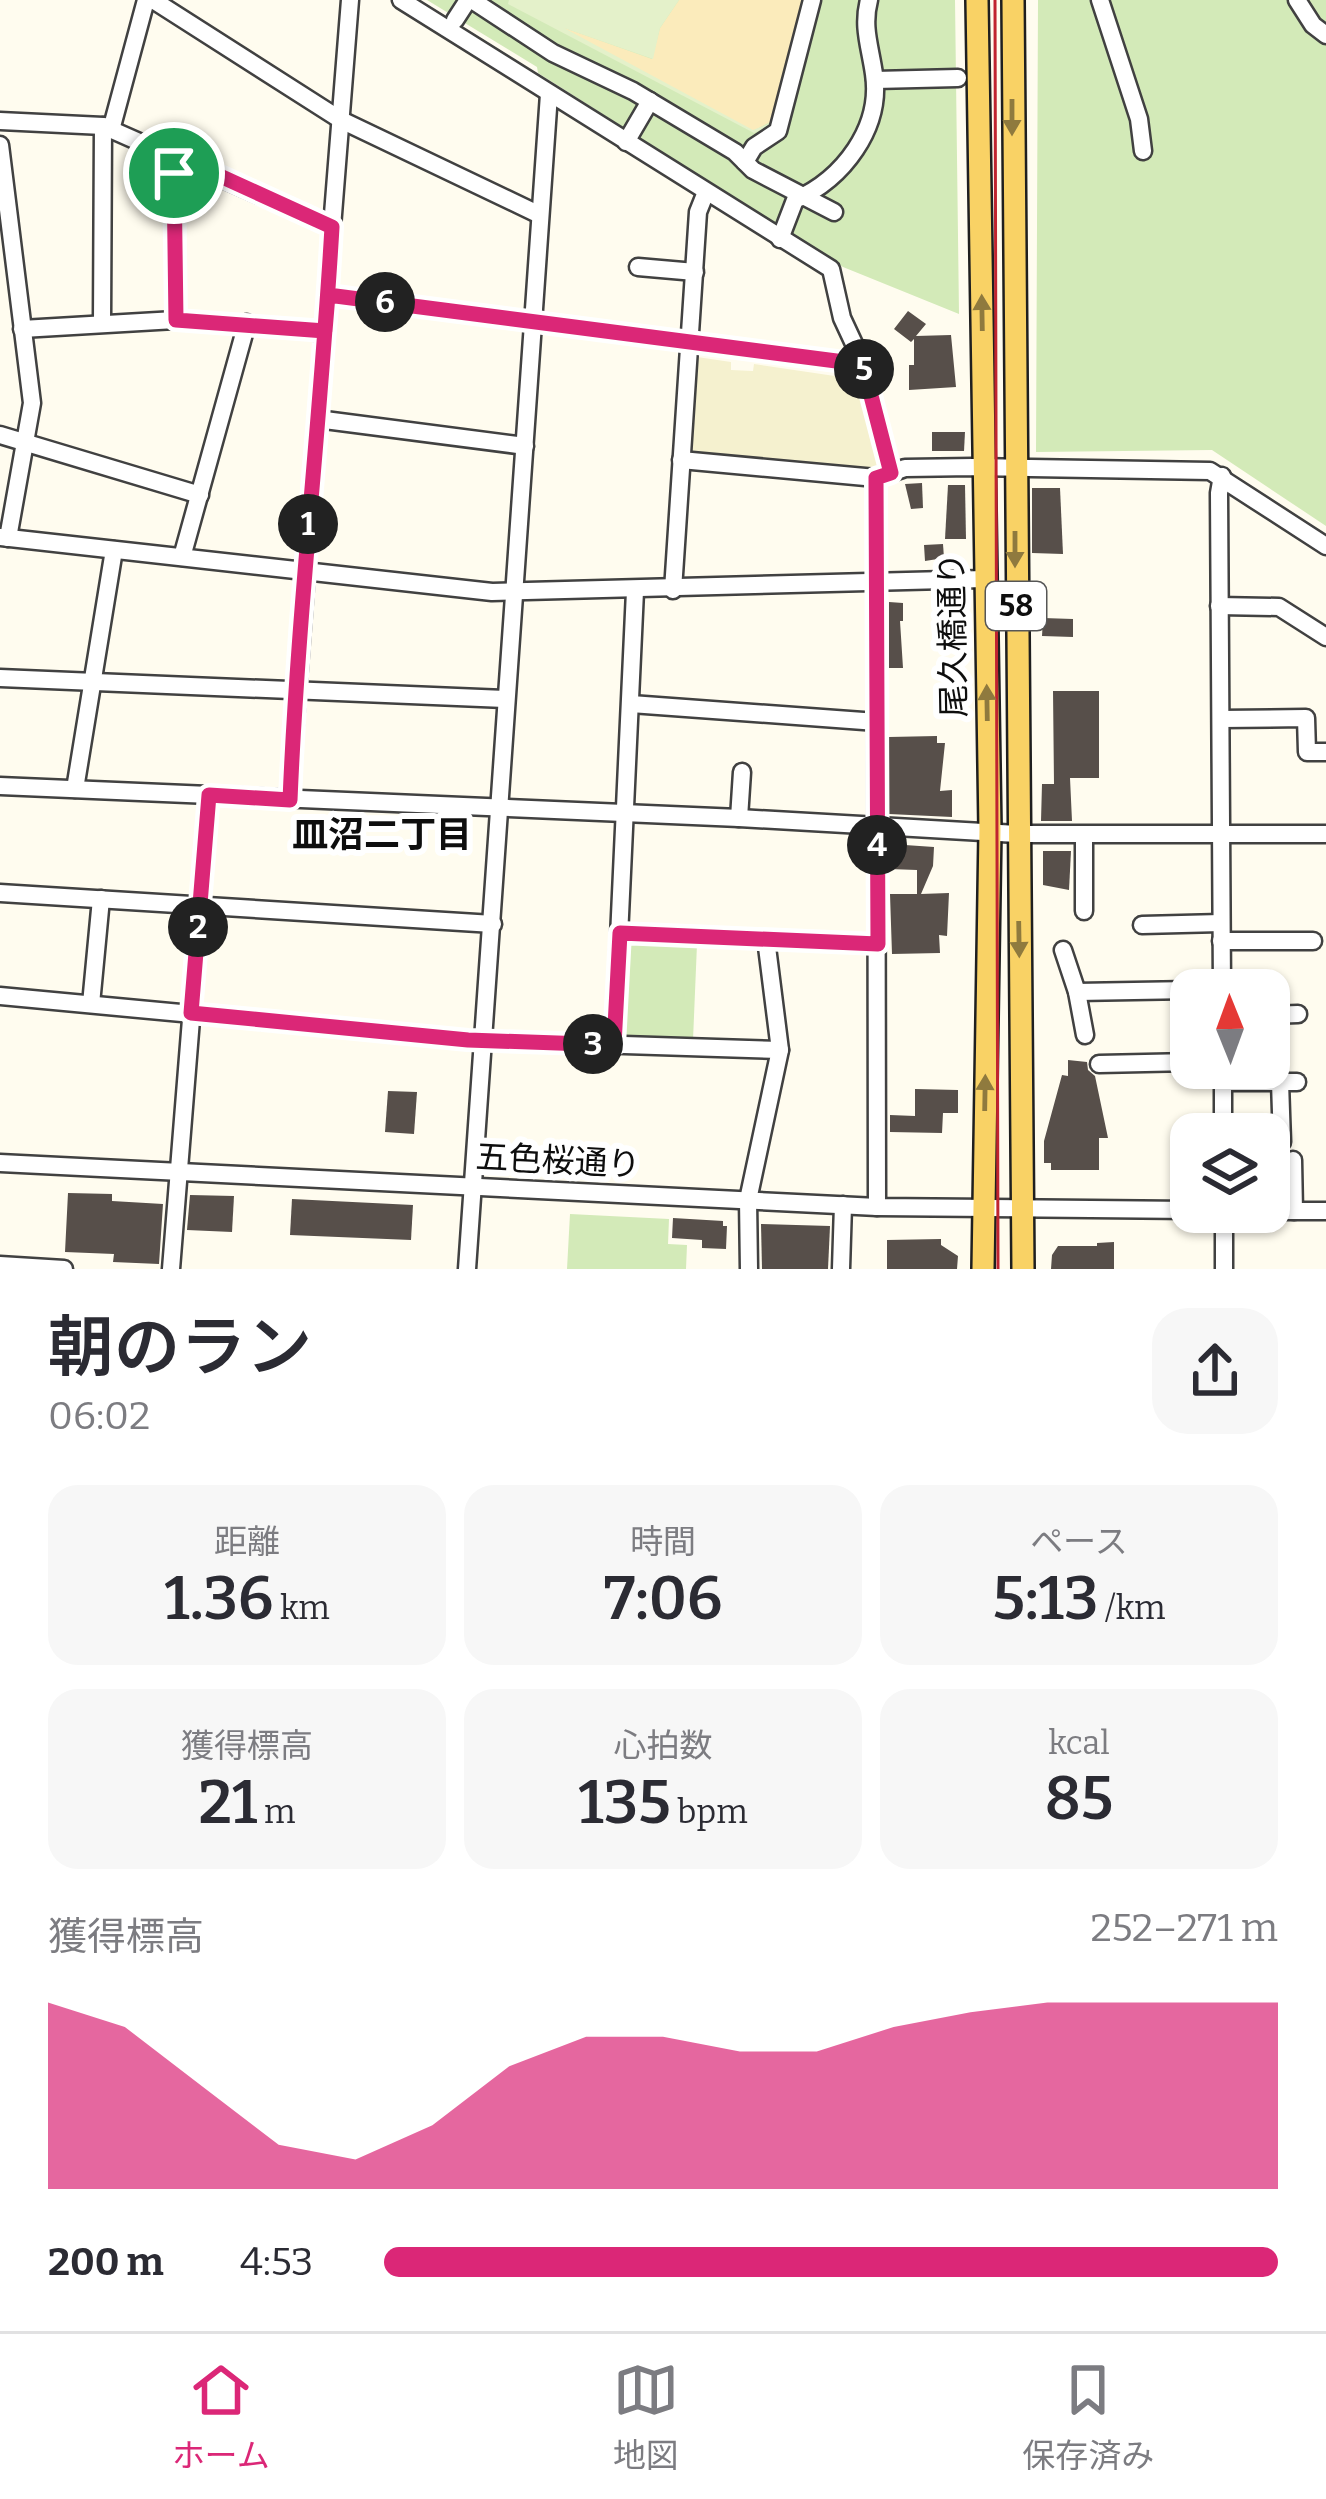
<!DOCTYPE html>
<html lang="ja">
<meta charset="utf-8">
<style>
:root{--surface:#fff;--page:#f7f7f7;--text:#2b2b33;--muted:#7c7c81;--line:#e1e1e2;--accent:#db2777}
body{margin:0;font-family:Bitter,"Noto Sans JP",serif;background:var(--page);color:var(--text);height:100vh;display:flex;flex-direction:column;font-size:45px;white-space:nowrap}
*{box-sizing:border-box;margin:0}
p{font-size:39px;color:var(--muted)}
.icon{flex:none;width:66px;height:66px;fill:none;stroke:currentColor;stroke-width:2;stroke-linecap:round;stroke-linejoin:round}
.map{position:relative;height:1269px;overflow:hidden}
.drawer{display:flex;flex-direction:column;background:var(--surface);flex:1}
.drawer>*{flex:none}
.needle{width:78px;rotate:359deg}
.fabs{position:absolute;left:1170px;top:969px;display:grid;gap:24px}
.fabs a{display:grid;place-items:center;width:120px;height:120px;border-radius:24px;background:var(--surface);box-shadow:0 3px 9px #0004;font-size:60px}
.pin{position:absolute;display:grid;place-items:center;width:102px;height:102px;color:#fff;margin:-51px;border:6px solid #fff;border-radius:50%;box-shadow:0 3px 12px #0007}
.km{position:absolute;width:60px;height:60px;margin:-30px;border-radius:50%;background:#222;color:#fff;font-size:33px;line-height:60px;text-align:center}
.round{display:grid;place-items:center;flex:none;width:126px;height:126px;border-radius:36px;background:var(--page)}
.head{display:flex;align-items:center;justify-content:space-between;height:204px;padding:0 48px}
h1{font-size:66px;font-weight:600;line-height:90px}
.metrics{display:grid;grid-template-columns:repeat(3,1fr);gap:18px;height:204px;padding:12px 48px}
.metrics div{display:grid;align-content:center;border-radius:30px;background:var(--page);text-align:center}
.metrics b{font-size:60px;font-weight:600}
.metrics small{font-size:33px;font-weight:400}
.metrics p{font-size:33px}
.chart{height:336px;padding:24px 48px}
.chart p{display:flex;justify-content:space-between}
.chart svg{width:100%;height:216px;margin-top:12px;fill:var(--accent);opacity:.7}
ul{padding:0 48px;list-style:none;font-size:39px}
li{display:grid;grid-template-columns:192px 144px 1fr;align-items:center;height:90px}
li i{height:30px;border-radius:15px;background:var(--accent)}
.dock{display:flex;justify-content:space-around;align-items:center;height:168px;border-top:3px solid var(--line);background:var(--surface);font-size:33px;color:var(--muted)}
.dock a{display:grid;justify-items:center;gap:6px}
.dock .active{color:var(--accent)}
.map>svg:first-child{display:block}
</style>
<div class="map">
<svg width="1326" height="1269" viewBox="0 0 1326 1269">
<rect width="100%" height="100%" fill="#fffcef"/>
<polygon fill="#f5f1cf" points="697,357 731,362 731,370 753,371 754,364 855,379 882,466 872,475 686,454"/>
<g fill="#d3eab8">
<polygon points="427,0 955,0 959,314 843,267 538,73 537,67"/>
<polygon points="1038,0 1326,0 1326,526 1212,450 1036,452"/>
<polygon points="630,943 697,944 693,1040 626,1037 621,1032 625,948"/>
<polygon points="570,1214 669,1219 668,1244 687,1245 686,1269 567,1269"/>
</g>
<polygon fill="#fbebbb" points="679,0 813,0 784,115 753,131 559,26 652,59 660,28"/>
<polygon fill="#e4f1ca" points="509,0 679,0 660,28 653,59 564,28 753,130 787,117 754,133 508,4"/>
<g fill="#574f4a">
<polygon points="908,311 926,324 916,336 951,335 956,387 909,390 909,365 914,365 914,339 911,342 894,329"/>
<polygon points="932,432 965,432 964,451 932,451"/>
<polygon points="922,483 923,508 911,509 905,484"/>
<polygon points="948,485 965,485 966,539 945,539"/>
<polygon points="1032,488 1060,488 1063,554 1032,553"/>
<polygon points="943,544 944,558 925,561 924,545"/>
<polygon points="889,602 903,603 903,621 900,621 903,668 889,668"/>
<polygon points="1043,618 1073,619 1073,637 1042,636"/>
<polygon points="1053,691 1099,691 1099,778 1070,778 1072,821 1041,821 1042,784 1054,784"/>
<polygon points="937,736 937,743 945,743 940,791 952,790 952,817 889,814 889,737"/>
<polygon points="889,839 905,840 905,845 934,847 933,866 921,894 949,893 947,936 939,935 940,953 892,954 890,894 917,894 917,870 889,869"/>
<polygon points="1043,851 1071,851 1069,890 1043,885"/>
<polygon points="1068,1060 1087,1062 1088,1070 1095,1076 1108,1138 1099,1138 1099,1170 1051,1170 1051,1163 1044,1163 1044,1141 1062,1075 1068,1076"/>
<polygon points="915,1089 958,1090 958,1113 943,1113 942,1133 890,1132 890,1115 915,1116"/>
<polygon points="388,1091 417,1092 414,1134 385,1132"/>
<polygon points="68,1193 112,1194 112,1201 163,1204 159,1264 113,1262 114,1254 65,1252"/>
<polygon points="190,1195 234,1196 232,1232 187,1230"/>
<polygon points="292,1199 413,1205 411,1240 290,1235"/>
<polygon points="673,1218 723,1221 723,1226 727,1226 726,1249 702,1248 702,1240 672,1238"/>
<polygon points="761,1224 830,1226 828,1269 762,1269"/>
<polygon points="941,1239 941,1245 958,1256 957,1269 887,1269 887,1240"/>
<polygon points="1114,1242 1114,1269 1051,1269 1052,1255 1058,1246 1097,1246 1097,1243"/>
</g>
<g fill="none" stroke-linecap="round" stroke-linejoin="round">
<g stroke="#414141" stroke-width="21">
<g id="minor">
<polyline points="153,0 341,120 540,215"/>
<polyline points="401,0 831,269 842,318 862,361 891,473 905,468 973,467 1210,471 1326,546"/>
<polyline points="472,0 553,53 633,91 735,152 753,170 834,212"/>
<polyline points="1100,0 1139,119 1143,151"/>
<polyline points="1297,0 1313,25 1326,35"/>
<polyline points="455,20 468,0"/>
<polyline points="875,80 958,78"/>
<polyline points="0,121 103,126 332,227 289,800"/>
<polyline points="111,130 146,0"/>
<polyline points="626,142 650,101"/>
<polyline points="0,145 32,403 8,538"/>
<polyline points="174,155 175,320"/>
<polyline points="745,162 754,147 778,131 812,0"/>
<polyline points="332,227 350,0"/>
<path d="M 780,239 L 795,200 C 843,179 882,128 874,74 C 870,46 862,27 869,0"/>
<polyline points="638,267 695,272"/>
<polyline points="328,295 844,362 862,361"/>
<polyline points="102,323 103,126"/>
<polyline points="22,329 175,320 325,331"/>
<polyline points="317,419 525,446"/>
<polyline points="0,435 200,495"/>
<polyline points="681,460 876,478"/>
<polyline points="0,537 492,592 984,579"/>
<polyline points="182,557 247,323"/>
<polyline points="673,590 698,212 706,192"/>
<polyline points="1219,606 1279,607 1326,637"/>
<polyline points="0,678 505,699"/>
<polyline points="631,704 877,722"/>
<polyline points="1221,719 1306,718 1307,752 1326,752"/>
<polyline points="0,786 739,818 1017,834 1326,834"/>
<polyline points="75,789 114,550"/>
<polyline points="739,818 742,772"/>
<polyline points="0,893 493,924"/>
<polyline points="1084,911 1084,835"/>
<polyline points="1142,925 1221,923"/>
<polyline points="620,933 877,944"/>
<polyline points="1221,941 1313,941"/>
<polyline points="1063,950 1077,992 1085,1035"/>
<polyline points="1222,990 1219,493 1222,476"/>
<polyline points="1077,992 1191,990"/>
<polyline points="0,996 468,1040 780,1050"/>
<polyline points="91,1004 101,899"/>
<polyline points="1269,1015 1298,1014"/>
<polyline points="614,1045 635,591"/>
<polyline points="1099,1064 1191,1062"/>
<polyline points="1223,1068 1223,1134"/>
<polyline points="1223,1082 1297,1082"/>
<polyline points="1269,1142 1282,1142 1280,1082"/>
<polyline points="1293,1160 1294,1211"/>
<polyline points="0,1163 877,1207 1191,1210"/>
<polyline points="877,1207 876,489 876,478 891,473"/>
<polyline points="1269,1211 1326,1211"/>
<polyline points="1224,1212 1224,1269"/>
<polyline points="0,1265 64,1269"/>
<polyline points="171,1269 209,795"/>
<polyline points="467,1269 549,94"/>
<polyline points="749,1269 748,1200 780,1050 766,939"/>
<polyline points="841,1269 843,1205"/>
</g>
</g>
<g stroke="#1f1f1f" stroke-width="26">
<g id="major">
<polyline points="977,0 990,830 983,1269"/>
<polyline points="1013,0 1023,1269"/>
</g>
</g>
<use href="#minor" stroke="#fff" stroke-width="16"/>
<use href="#major" stroke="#f9d265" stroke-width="21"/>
<polyline stroke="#c0242f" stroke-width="3" points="995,0 998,1269"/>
</g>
<defs><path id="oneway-solid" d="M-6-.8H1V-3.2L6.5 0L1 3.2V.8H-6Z" transform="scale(3)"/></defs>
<g fill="#8f7a3e">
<use href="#oneway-solid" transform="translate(1012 117) rotate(90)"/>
<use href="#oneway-solid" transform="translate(982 313) rotate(-91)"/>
<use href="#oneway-solid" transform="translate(1015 549) rotate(90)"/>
<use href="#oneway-solid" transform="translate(987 703) rotate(-91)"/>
<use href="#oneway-solid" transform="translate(1019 939) rotate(89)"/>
<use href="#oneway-solid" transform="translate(985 1093) rotate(-89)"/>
</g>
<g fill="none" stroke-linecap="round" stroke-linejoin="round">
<g stroke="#fff" stroke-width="24">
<path id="route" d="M 174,173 L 174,155 L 332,227 C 321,418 298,609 290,800 L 209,795 L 191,1013 L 468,1040 L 614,1045 L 620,933 L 878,944 L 876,478 L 891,473 L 862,361 L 844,362 L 328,295 L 325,331 L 176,320 L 174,173"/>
</g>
<use href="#route" stroke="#db2777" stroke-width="15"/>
</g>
<g text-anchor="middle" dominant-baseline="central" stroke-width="12" stroke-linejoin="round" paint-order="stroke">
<rect fill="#fff" stroke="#565656" stroke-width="3" x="986" y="582" width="60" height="48" rx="9"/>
<g font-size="30" font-weight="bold" fill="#0e0e0e">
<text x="1016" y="606">58</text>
</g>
<g font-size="33" fill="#0e0e0e" stroke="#fff">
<text transform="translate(953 635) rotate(-91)">尾久橋通り</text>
<text transform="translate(558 1161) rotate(3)">五色桜通り</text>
</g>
<g font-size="36" font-weight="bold" fill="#0e0e0e" stroke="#fff">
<text x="382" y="835">皿沼二丁目</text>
</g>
</g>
</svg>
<div class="fabs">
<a><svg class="needle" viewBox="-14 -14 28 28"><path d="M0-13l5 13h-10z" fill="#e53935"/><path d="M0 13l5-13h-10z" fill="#7c7c81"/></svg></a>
<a><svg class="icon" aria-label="layers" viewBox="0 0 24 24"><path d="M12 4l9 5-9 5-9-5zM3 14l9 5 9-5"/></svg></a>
</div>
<div class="pin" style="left:174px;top:173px;background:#1e9e55"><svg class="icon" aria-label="arrive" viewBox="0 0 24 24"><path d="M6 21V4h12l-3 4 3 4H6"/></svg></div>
<b class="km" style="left:308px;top:524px">1</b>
<b class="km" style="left:198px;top:927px">2</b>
<b class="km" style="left:593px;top:1044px">3</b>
<b class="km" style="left:877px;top:845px">4</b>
<b class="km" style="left:864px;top:369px">5</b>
<b class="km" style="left:385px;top:302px">6</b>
</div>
<section class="drawer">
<div class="head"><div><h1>朝のラン</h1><p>06:02</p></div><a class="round"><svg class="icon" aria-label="share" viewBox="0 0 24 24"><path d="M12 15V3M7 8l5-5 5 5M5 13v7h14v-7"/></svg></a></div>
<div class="metrics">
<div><p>距離</p><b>1.36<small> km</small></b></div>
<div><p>時間</p><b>7:06</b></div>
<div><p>ペース</p><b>5:13<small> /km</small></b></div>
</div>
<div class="metrics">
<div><p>獲得標高</p><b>21<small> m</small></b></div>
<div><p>心拍数</p><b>135<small> bpm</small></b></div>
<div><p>kcal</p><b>85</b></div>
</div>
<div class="chart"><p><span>獲得標高</span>252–271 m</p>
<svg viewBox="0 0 160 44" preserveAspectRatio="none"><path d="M0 44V6L10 11L20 23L30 35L40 38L50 31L60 19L70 13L80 13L90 16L100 16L110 11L120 8L130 6L140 6L150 6L160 6V44z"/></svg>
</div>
<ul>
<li><b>200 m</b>4:53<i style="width:100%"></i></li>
</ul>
</section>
<nav class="dock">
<a class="active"><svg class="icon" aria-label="home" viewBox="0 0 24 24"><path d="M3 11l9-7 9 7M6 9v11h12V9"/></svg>ホーム</a>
<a><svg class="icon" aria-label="map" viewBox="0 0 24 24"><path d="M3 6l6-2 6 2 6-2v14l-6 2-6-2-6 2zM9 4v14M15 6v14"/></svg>地図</a>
<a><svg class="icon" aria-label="saved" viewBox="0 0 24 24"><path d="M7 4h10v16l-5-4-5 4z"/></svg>保存済み</a>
</nav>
